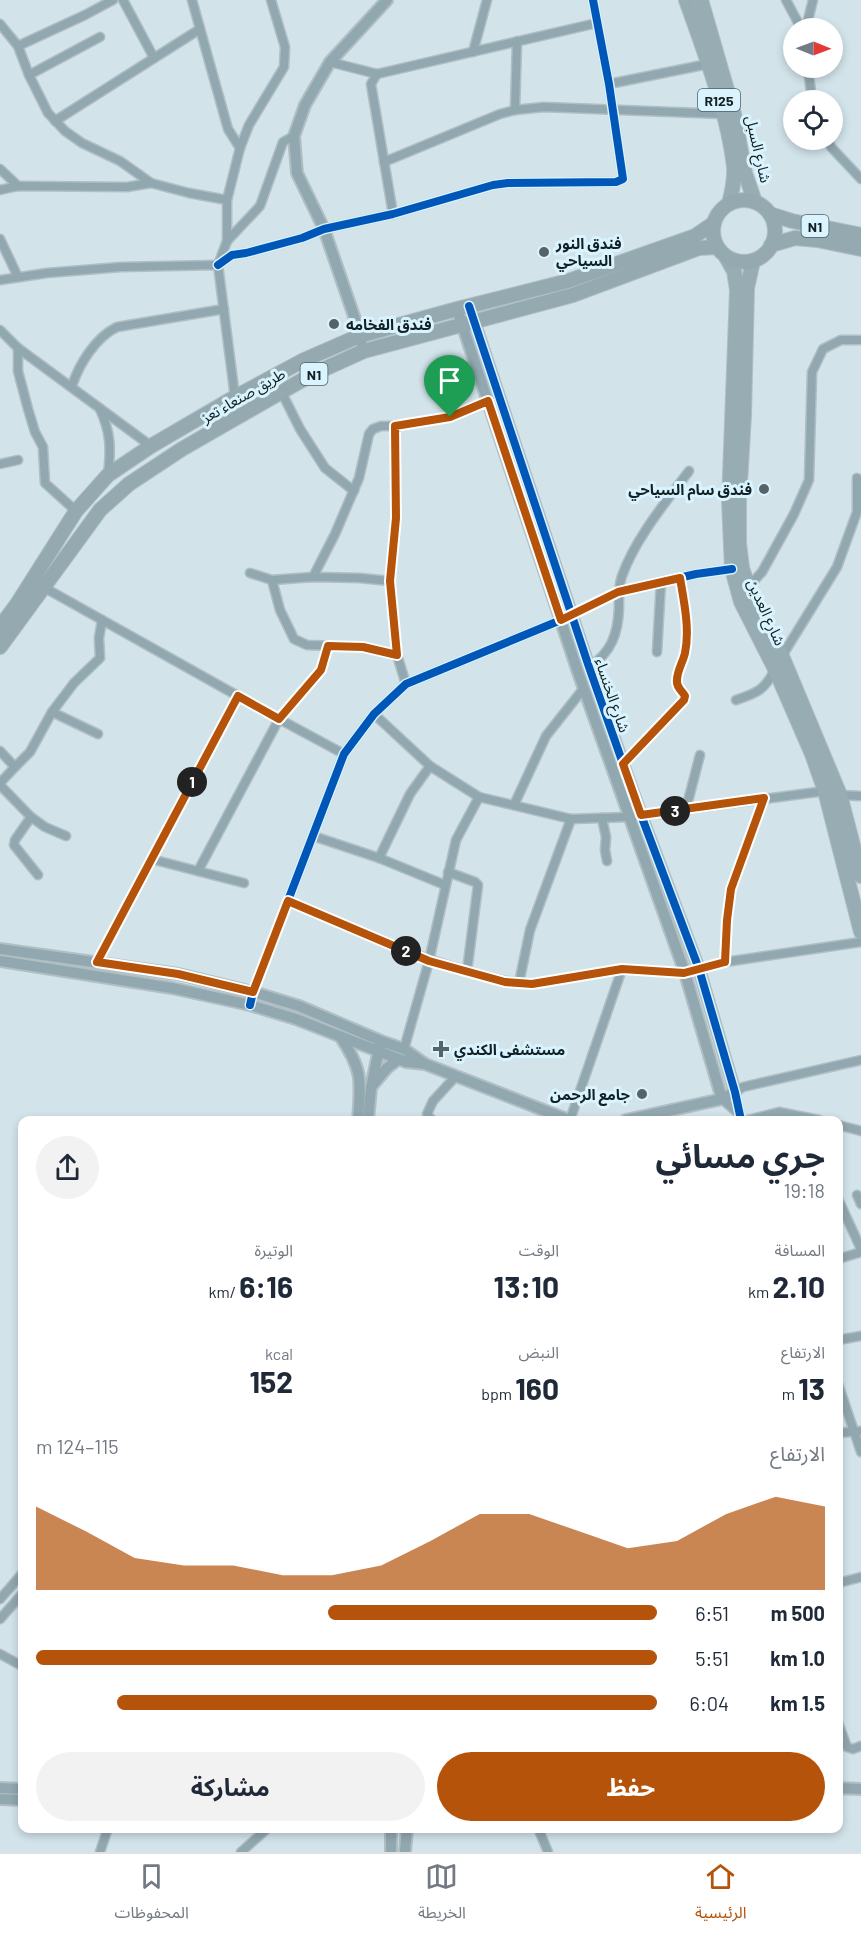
<!DOCTYPE html>
<html lang="ar">
<meta charset="utf-8">
<style>
:root{--surface:#fff;--page:#f2f2f3;--text:#1f2937;--muted:#747a83;--line:#e0e1e3;--accent:#b45309}
body{margin:0;font-family:Barlow,"Noto Sans Arabic",sans-serif;background:var(--page);color:var(--text);direction:rtl;height:100vh;display:flex;flex-direction:column;font-size:22px;white-space:nowrap}
*{box-sizing:border-box;margin:0}
p{font-size:20px;color:var(--muted)}
.icon{flex:none;width:33px;height:33px;fill:none;stroke:currentColor;stroke-width:2;stroke-linecap:round;stroke-linejoin:round}
.map{position:relative;flex:1;overflow:hidden;direction:ltr}
.side{position:absolute;left:18px;top:1116px;width:825px;height:717px;display:flex;flex-direction:column;background:var(--surface);border-radius:12px;box-shadow:0 3px 9px #0003;direction:rtl}
.side>*{flex:none}
.needle{width:39px;rotate:91deg}
.buttons{position:absolute;left:783px;top:18px;display:grid;gap:12px}
.buttons a{display:grid;place-items:center;width:60px;height:60px;border-radius:50%;background:var(--surface);box-shadow:0 3px 9px #0003;font-size:30px}
.pin{position:absolute;display:grid;place-items:center;width:51px;height:51px;color:#fff;margin:-62px -26px;border-radius:50% 50% 50% 0;rotate:-45deg;box-shadow:0 0 6px #0007}
.pin .icon{rotate:45deg}
.km{position:absolute;width:30px;height:30px;margin:-15px;border-radius:50%;background:#222;color:#fff;font-size:16px;line-height:30px;text-align:center}
.round{display:grid;place-items:center;flex:none;width:63px;height:63px;border-radius:32px;background:var(--page)}
.head{display:flex;align-items:center;justify-content:space-between;height:102px;padding:0 18px}
h1{font-size:33px;font-weight:700;line-height:45px}
.metrics{display:grid;grid-template-columns:repeat(3,1fr);gap:9px;height:102px;padding:6px 18px}
.metrics div{display:grid;align-content:center}
.metrics b{font-size:30px;font-weight:700}
.metrics small{font-size:16px;font-weight:400}
.metrics p{font-size:16px}
.chart{height:168px;padding:12px 18px}
.chart p{display:flex;justify-content:space-between}
.chart svg{width:100%;height:108px;margin-top:6px;fill:var(--accent);opacity:.7}
.primary-button{display:flex;gap:12px;margin-top:auto;padding:12px 18px}
.primary-button a{flex:1;height:69px;border-radius:36px;background:var(--accent);color:#fff;font-size:24px;font-weight:700;line-height:69px;text-align:center}
.primary-button a+a{background:var(--page);color:var(--text)}
ul{padding:0 18px;list-style:none;font-size:20px}
li{display:grid;grid-template-columns:96px 72px 1fr;align-items:center;height:45px}
li i{height:15px;border-radius:8px;background:var(--accent)}
.tabs{display:flex;justify-content:space-around;align-items:center;height:84px;border-top:2px solid var(--line);background:var(--surface);font-size:16px;color:var(--muted)}
.tabs a{display:grid;justify-items:center;gap:3px}
.tabs .active{color:var(--accent)}
.map>svg:first-child{display:block}
</style>
<div class="map">
<svg width="861" height="1852" viewBox="0 0 861 1852">
<rect width="100%" height="100%" fill="#d2e3ea"/>
<g fill="none" stroke-linecap="round" stroke-linejoin="round">
<g stroke="#b1bfc4" stroke-width="11">
<g id="minor">
<polyline points="123,0 154,58"/>
<polyline points="192,0 228,129 240,148"/>
<polyline points="786,0 801,28"/>
<polyline points="0,24 18,46 29,75 48,113 65,131 82,143 120,161 151,183 189,193 227,200"/>
<polyline points="806,28 813,0"/>
<polyline points="18,46 85,15 113,0"/>
<polyline points="473,52 487,0"/>
<polyline points="330,62 377,74"/>
<polyline points="808,68 812,100"/>
<polyline points="29,75 100,37"/>
<polyline points="609,84 708,64"/>
<polyline points="515,110 517,41"/>
<polyline points="55,121 200,29"/>
<polyline points="828,140 831,147 861,179"/>
<polyline points="384,162 500,114 515,110 544,107 723,114"/>
<polyline points="0,169 18,186"/>
<polyline points="0,190 18,186 127,187 151,183"/>
<polyline points="393,214 371,84 377,74 597,23"/>
<polyline points="0,239 18,277"/>
<polyline points="227,241 227,200 240,148 249,125 284,67 285,47 271,0"/>
<polyline points="218,265 232,255 246,253 302,238 324,229 393,214 493,185 508,183 616,182 623,179 609,84 593,0"/>
<polyline points="218,265 227,241 260,206 283,142 294,136"/>
<polyline points="0,280 47,273 121,267 218,265 235,397"/>
<polyline points="0,330 18,348 151,446"/>
<polyline points="18,348 18,371 28,409 35,432 43,447 45,483 76,511"/>
<path d="M 72,386 C 79,364 96,337 117,327 L 224,309"/>
<polyline points="282,393 300,429 325,468 354,491"/>
<path d="M 100,409 C 111,433 111,449 108,475"/>
<polyline points="395,426 396,518 390,581 397,655 406,684"/>
<polyline points="0,464 18,460"/>
<polyline points="250,573 272,580 313,577 360,578 390,581"/>
<polyline points="313,577 335,534 359,478 369,434 373,429 381,426 395,426 450,417 488,401"/>
<polyline points="272,580 280,610 294,639 307,645 363,647 397,655"/>
<polyline points="749,586 762,572 794,514 809,480 812,372 823,349 841,340 861,340"/>
<polyline points="45,588 279,719 344,754"/>
<polyline points="657,652 661,582"/>
<polyline points="782,656 837,567 857,512 857,478"/>
<path d="M 589,667 C 611,653 618,634 619,608 C 619,597 618,587 622,576 C 635,539 665,503 689,471"/>
<path d="M 736,700 C 757,693 765,690 775,669"/>
<polyline points="52,712 98,734"/>
<polyline points="374,714 430,766"/>
<polyline points="0,751 15,767 30,752 52,712 74,683 100,658 99,638 102,620"/>
<path d="M 623,764 L 684,700 L 685,696 C 682,691 676,687 677,680 C 677,671 683,662 685,653 C 690,629 684,602 680,578"/>
<polyline points="0,783 15,767"/>
<polyline points="0,785 31,817 45,827 66,836"/>
<polyline points="840,795 861,796"/>
<polyline points="514,805 546,736 584,688"/>
<polyline points="686,809 700,755"/>
<polyline points="31,817 15,840 14,845 38,875"/>
<polyline points="602,818 606,837 605,850 607,861"/>
<polyline points="313,836 379,858 445,885"/>
<polyline points="379,858 410,794 430,766 479,797 571,819 628,817 825,791"/>
<polyline points="151,859 244,883"/>
<polyline points="198,871 279,719 321,670 328,646"/>
<polyline points="448,872 475,882 478,885 467,971"/>
<path d="M 288,901 C 346,925 404,954 464,970 C 487,977 508,983 532,984 L 622,969 L 685,973 L 725,962 L 861,942"/>
<polyline points="97,962 238,696"/>
<polyline points="725,962 727,920 731,889 764,798"/>
<polyline points="519,983 530,930 571,819"/>
<polyline points="250,1005 253,992 344,754 374,714 406,684 561,620 618,592 696,574 732,569"/>
<polyline points="404,1049 429,961 456,840 479,797"/>
<polyline points="722,1099 738,1113"/>
<polyline points="432,1120 427,1114 433,1101 456,1076"/>
<polyline points="570,1120 622,969"/>
<polyline points="741,1120 735,1092 743,1087 861,1060"/>
<polyline points="748,1120 779,1112 819,1120"/>
<polyline points="838,1125 861,1131"/>
<polyline points="857,1195 861,1204"/>
<polyline points="838,1199 861,1249"/>
<polyline points="838,1259 861,1252"/>
<polyline points="838,1340 861,1336"/>
<polyline points="838,1384 861,1452"/>
<polyline points="838,1433 861,1431"/>
<polyline points="838,1583 861,1577"/>
<polyline points="0,1599 22,1574"/>
<polyline points="0,1619 22,1594"/>
<polyline points="0,1654 22,1666"/>
<polyline points="838,1723 847,1747 853,1749 861,1746"/>
<polyline points="538,1828 548,1852"/>
<polyline points="100,1852 108,1828"/>
<polyline points="241,1852 268,1828"/>
</g>
</g>
<g stroke="#b1bfc4" stroke-width="14">
<g id="tertiary">
<polyline points="469,306 589,667 641,815 699,969 735,1092 722,1099 626,1120"/>
<polyline points="457,309 578,672 685,973 722,1099"/>
<polyline points="361,342 356,322 324,229 297,173 294,136 305,105 330,62 387,0"/>
<polyline points="0,949 178,974 253,992 299,1006 381,1041 404,1049 425,1064"/>
<polyline points="0,961 172,988 250,1005 296,1019 406,1062 425,1064 569,1120"/>
<path d="M 340,1036 C 363,1070 361,1081 358,1120"/>
<polyline points="371,1087 387,1068 399,1059"/>
<polyline points="368,1120 371,1088 380,1044"/>
<polyline points="0,1788 22,1789"/>
<polyline points="838,1788 861,1789"/>
<polyline points="0,1799 22,1800"/>
<polyline points="391,1852 391,1828"/>
<polyline points="405,1852 407,1828"/>
</g>
</g>
<g stroke="#b1bfc4" stroke-width="16">
<g id="primary">
<path d="M 686,0 C 704,51 728,113 734,167 C 735,179 732,192 729,204"/>
<polyline points="701,0 734,114 745,173 755,202"/>
<polyline points="726,257 734,271 737,290 729,501 732,569 741,602 775,669 812,754 825,791 861,932"/>
<polyline points="753,261 747,288 744,415 739,500 739,543 742,568 755,606 782,656 840,795 861,876"/>
</g>
</g>
<g stroke="#b1bfc4" stroke-width="16">
<g id="trunk">
<circle cx="744" cy="231" r="31"/>
<polyline points="770,214 792,221 861,235"/>
<polyline points="771,245 795,238 817,240 861,249"/>
<polyline points="0,627 17,604 76,511 108,475 151,446 235,397 304,360 359,336 457,309 568,281 695,236 714,223"/>
<polyline points="0,647 100,510 129,484 182,449 311,375 364,351 573,295 699,248 717,247"/>
</g>
</g>
<use href="#minor" stroke="#91a8b0" stroke-width="8"/>
<use href="#tertiary" stroke="#91a8b0" stroke-width="10"/>
<use href="#primary" stroke="#98acb3" stroke-width="14"/>
<use href="#trunk" stroke="#94aab0" stroke-width="14"/>
<g stroke="#d9f4fe" stroke-width="11">
<g id="cycleway">
<polyline points="218,265 232,255 246,253 302,238 324,229 393,214 493,185 508,183 616,182 623,179 609,84 593,0"/>
<polyline points="469,306 589,667 641,815 699,969 735,1092 741,1120"/>
<polyline points="250,1005 253,992 344,754 374,714 406,684 561,620 618,592 696,574 732,569"/>
</g>
</g>
<use href="#cycleway" stroke="#0057b8" stroke-width="8"/>
</g>
<g fill="none" stroke-linecap="round" stroke-linejoin="round">
<g stroke="#fff" stroke-width="12">
<path id="route" d="M 488,401 L 561,620 L 618,592 L 680,578 C 684,602 690,629 685,653 C 683,662 677,671 677,680 C 676,687 682,691 685,696 L 684,700 L 623,764 L 641,815 L 764,798 L 731,889 L 727,920 L 725,962 L 684,973 L 622,969 L 532,984 L 505,982 L 429,961 L 288,901 L 253,992 L 178,974 L 97,962 L 238,696 L 279,719 L 321,670 L 328,646 L 363,647 L 397,655 L 390,581 L 396,518 L 395,426 L 450,417 Z"/>
</g>
<use href="#route" stroke="#b45309" stroke-width="8"/>
</g>
<g fill="#566469" stroke="#d9f4fe" stroke-width="2">
<circle cx="544" cy="252" r="6"/>
<circle cx="334" cy="324" r="6"/>
<circle cx="764" cy="489" r="6"/>
<path d="M438 1040h6v6h6v6h-6v6h-6v-6h-6v-6h6z"/>
<circle cx="642" cy="1094" r="6"/>
</g>
<g text-anchor="middle" dominant-baseline="central" stroke-width="6" stroke-linejoin="round" paint-order="stroke">
<g fill="#d9f4fe" stroke="#4e6065" stroke-width="1.5">
<rect x="698" y="89" width="42" height="22" rx="4.5"/>
<rect x="801.5" y="215" width="27" height="22" rx="4.5"/>
<rect x="300.5" y="363" width="27" height="22" rx="4.5"/>
</g>
<g font-size="14" font-weight="bold" fill="#132024">
<text x="719" y="100">R125</text>
<text x="815" y="226">N1</text>
<text x="314" y="374">N1</text>
</g>
<g font-size="15" fill="#132024" stroke="#d9f4fe">
<text transform="translate(759 149) rotate(77)">شارع السبل</text>
<text transform="translate(243 395) rotate(-30)">طريق صنعاء تعز</text>
<text transform="translate(767 612) rotate(66)">شارع العدين</text>
<text transform="translate(613 695) rotate(71)">شارع الخنساء</text>
</g>
<g font-size="15" font-weight="bold" fill="#132024" stroke="#d9f4fe" text-anchor="start">
<text x="556" y="243">فندق النور<tspan x="556" dy="17">السياحي</tspan></text>
<text x="346" y="324">فندق الفخامه</text>
<text x="752" y="489" text-anchor="end">فندق سام السياحي</text>
<text x="454" y="1049">مستشفى الكندي</text>
<text x="630" y="1094" text-anchor="end">جامع الرحمن</text>
</g>
</g>
</svg>
<div class="buttons">
<a><svg class="needle" viewBox="-14 -14 28 28"><path d="M0-13l5 13h-10z" fill="#e53935"/><path d="M0 13l5-13h-10z" fill="#747a83"/></svg></a>
<a><svg class="icon" aria-label="locate" viewBox="0 0 24 24"><circle cx="12" cy="12" r="6"/><path d="M12 2v4M12 18v4M2 12h4M18 12h4"/></svg></a>
</div>
<div class="pin" style="left:450px;top:417px;background:#1e9e55"><svg class="icon" aria-label="arrive" viewBox="0 0 24 24"><path d="M6 21V4h12l-3 4 3 4H6"/></svg></div>
<b class="km" style="left:192px;top:782px">1</b>
<b class="km" style="left:406px;top:951px">2</b>
<b class="km" style="left:675px;top:811px">3</b>
<section class="side">
<div class="head"><div><h1>جري مسائي</h1><p>19:18</p></div><a class="round"><svg class="icon" aria-label="share" viewBox="0 0 24 24"><path d="M12 15V3M7 8l5-5 5 5M5 13v7h14v-7"/></svg></a></div>
<div class="metrics">
<div><p>المسافة</p><b>2.10<small> km</small></b></div>
<div><p>الوقت</p><b>13:10</b></div>
<div><p>الوتيرة</p><b>6:16<small> /km</small></b></div>
</div>
<div class="metrics">
<div><p>الارتفاع</p><b>13<small> m</small></b></div>
<div><p>النبض</p><b>160<small> bpm</small></b></div>
<div><p>kcal</p><b>152</b></div>
</div>
<div class="chart"><p><span>الارتفاع</span>115–124 m</p>
<svg viewBox="0 0 160 44" preserveAspectRatio="none"><path d="M0 44V10L10 20L20 31L30 34L40 34L50 38L60 38L70 34L80 24L90 13L100 13L110 20L120 27L130 24L140 13L150 6L160 10V44z"/></svg>
</div>
<ul>
<li><b>500 m</b>6:51<i style="width:53%"></i></li>
<li><b>1.0 km</b>5:51<i style="width:100%"></i></li>
<li><b>1.5 km</b>6:04<i style="width:87%"></i></li>
</ul>
<div class="primary-button"><a>حفظ</a><a>مشاركة</a></div>
</section>
</div>
<nav class="tabs">
<a class="active"><svg class="icon" aria-label="home" viewBox="0 0 24 24"><path d="M3 11l9-7 9 7M6 9v11h12V9"/></svg>الرئيسية</a>
<a><svg class="icon" aria-label="map" viewBox="0 0 24 24"><path d="M3 6l6-2 6 2 6-2v14l-6 2-6-2-6 2zM9 4v14M15 6v14"/></svg>الخريطة</a>
<a><svg class="icon" aria-label="saved" viewBox="0 0 24 24"><path d="M7 4h10v16l-5-4-5 4z"/></svg>المحفوظات</a>
</nav>
